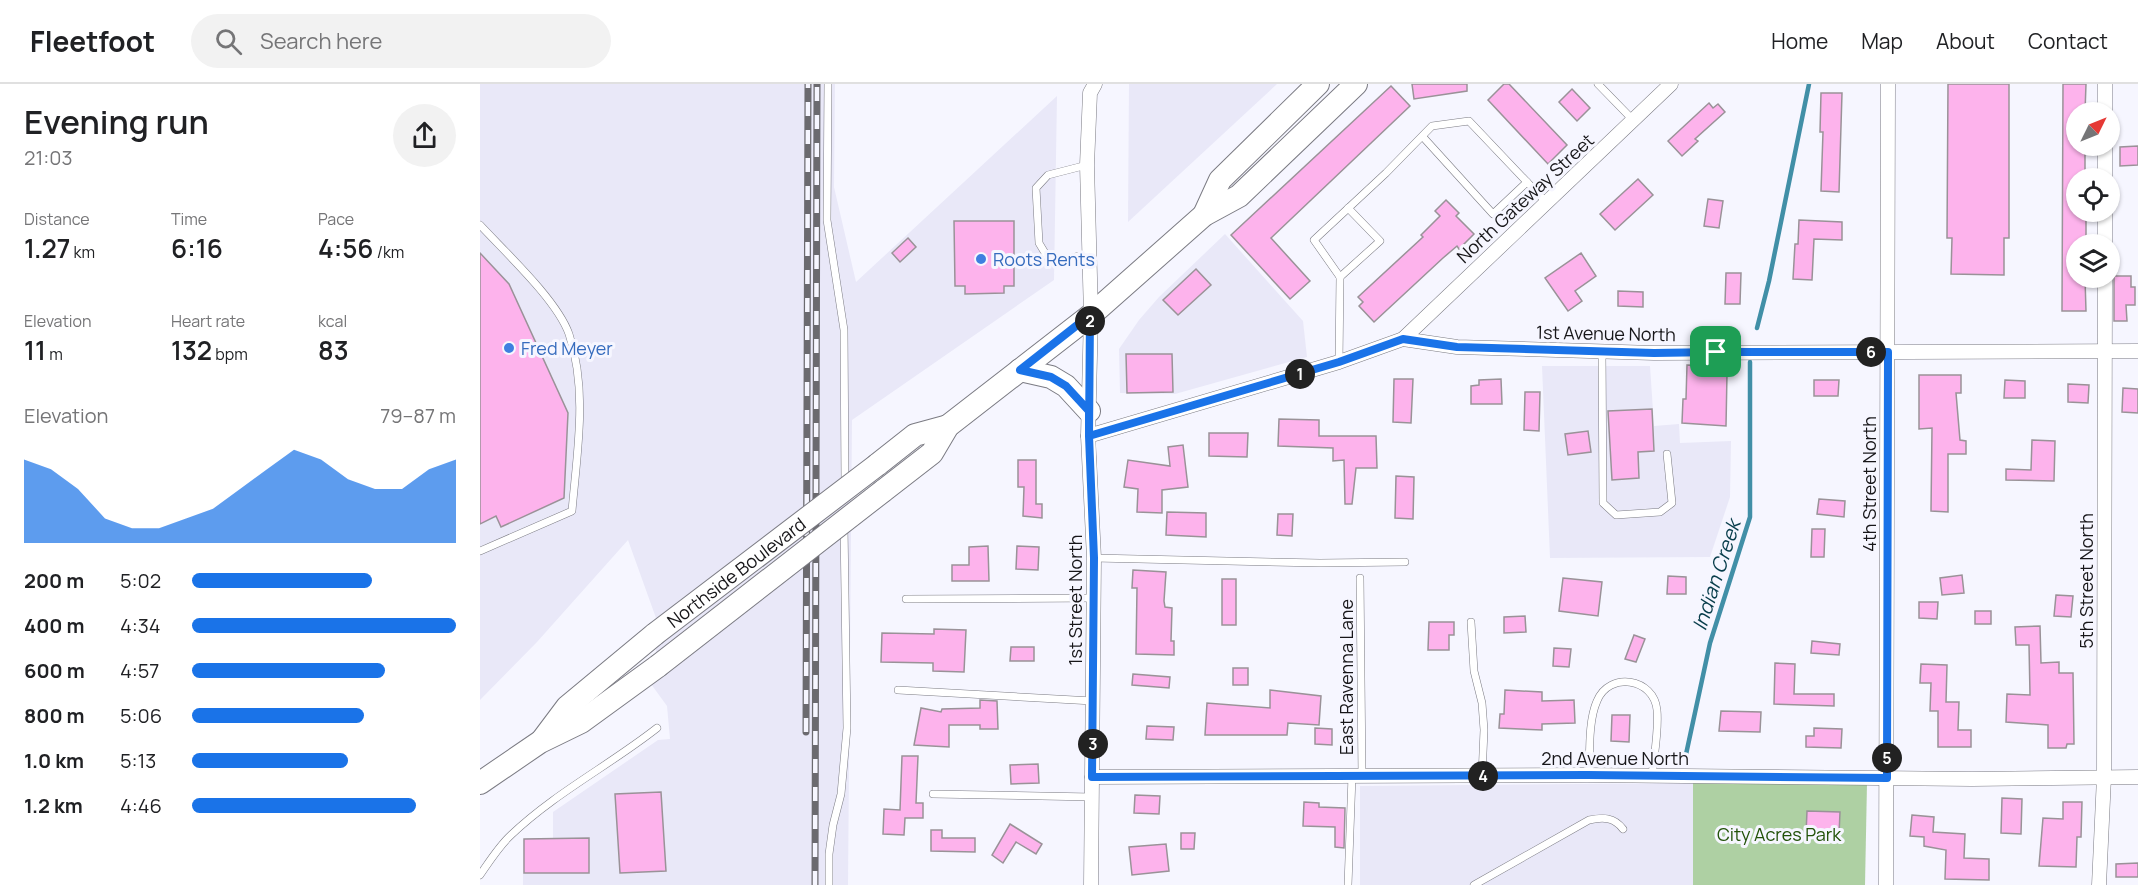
<!DOCTYPE html>
<meta charset="utf-8">
<style>
:root{--surface:#fff;--page:#f2f2f2;--text:#202124;--muted:#757577;--line:#e0e0e0;--accent:#1a73e8}
body{margin:0;font-family:Manrope,sans-serif;background:var(--page);color:var(--text);height:100vh;display:flex;flex-direction:column;font-size:22px;white-space:nowrap}
*{box-sizing:border-box;margin:0}
p{font-size:20px;color:var(--muted)}
.icon{flex:none;width:33px;height:33px;fill:none;stroke:currentColor;stroke-width:2;stroke-linecap:round;stroke-linejoin:round}
.map{position:relative;flex:1;overflow:hidden}
.drawer{display:flex;flex-direction:column;background:var(--surface);width:480px}
.drawer>*{flex:none}
.needle{width:39px;rotate:47deg}
.buttons{position:absolute;left:1586px;top:18px;display:grid;gap:12px}
.buttons a{display:grid;place-items:center;width:54px;height:54px;border-radius:50%;background:var(--surface);box-shadow:0 2px 4px #0004;font-size:30px}
.pin{position:absolute;display:grid;place-items:center;width:51px;height:51px;color:#fff;margin:-26px;border-radius:12px;box-shadow:0 3px 9px #0006}
.km{position:absolute;width:30px;height:30px;margin:-15px;border-radius:50%;background:#222;color:#fff;font-size:16px;line-height:30px;text-align:center}
.round{display:grid;place-items:center;flex:none;width:63px;height:63px;border-radius:32px;background:var(--page)}
.headline{display:flex;align-items:center;justify-content:space-between;height:102px;padding:0 24px}
h1{font-size:33px;font-weight:600;line-height:45px}
.metrics{display:grid;grid-template-columns:repeat(3,1fr);gap:9px;height:102px;padding:6px 24px}
.metrics div{display:grid;align-content:center}
.metrics b{font-size:26px;font-weight:600}
.metrics small{font-size:16px;font-weight:400}
.metrics p{font-size:16px}
.chart{height:168px;padding:12px 24px}
.chart p{display:flex;justify-content:space-between}
.chart svg{width:100%;height:108px;margin-top:6px;fill:var(--accent);opacity:.7}
ul{padding:0 24px;list-style:none;font-size:20px}
li{display:grid;grid-template-columns:96px 72px 1fr;align-items:center;height:45px}
li i{height:15px;border-radius:8px;background:var(--accent)}
header{display:flex;align-items:center;gap:36px;box-sizing:border-box;height:84px;padding:0 30px;background:var(--surface);border-bottom:2px solid var(--line)}
header strong{font-size:28px}
nav{display:flex;gap:33px;margin-inline-start:auto;font-size:21px}
.search{width:420px;height:54px;background:var(--page);display:flex;align-items:center;gap:15px;box-sizing:border-box;padding:0 21px;border-radius:33px;color:var(--muted);font-size:22px}
main{display:flex;flex:1;min-height:0}
.map>svg:first-child{display:block}
</style>
<header>
<strong>Fleetfoot</strong>
<div class="search"><svg class="icon" aria-label="search" viewBox="0 0 24 24"><circle cx="10" cy="10" r="6"/><path d="M15 15l6 6"/></svg>Search here</div>
<nav><a>Home</a><a>Map</a><a>About</a><a>Contact</a></nav>
</header>
<main>
<section class="drawer">
<div class="headline"><div><h1>Evening run</h1><p>21:03</p></div><a class="round"><svg class="icon" aria-label="share" viewBox="0 0 24 24"><path d="M12 15V3M7 8l5-5 5 5M5 13v7h14v-7"/></svg></a></div>
<div class="metrics">
<div><p>Distance</p><b>1.27<small> km</small></b></div>
<div><p>Time</p><b>6:16</b></div>
<div><p>Pace</p><b>4:56<small> /km</small></b></div>
</div>
<div class="metrics">
<div><p>Elevation</p><b>11<small> m</small></b></div>
<div><p>Heart rate</p><b>132<small> bpm</small></b></div>
<div><p>kcal</p><b>83</b></div>
</div>
<div class="chart"><p><span>Elevation</span>79–87 m</p>
<svg viewBox="0 0 160 44" preserveAspectRatio="none"><path d="M0 44V10L10 14L20 22L30 34L40 38L50 38L60 34L70 30L80 22L90 14L100 6L110 10L120 18L130 22L140 22L150 14L160 10V44z"/></svg>
</div>
<ul>
<li><b>200 m</b>5:02<i style="width:68%"></i></li>
<li><b>400 m</b>4:34<i style="width:100%"></i></li>
<li><b>600 m</b>4:57<i style="width:73%"></i></li>
<li><b>800 m</b>5:06<i style="width:65%"></i></li>
<li><b>1.0 km</b>5:13<i style="width:59%"></i></li>
<li><b>1.2 km</b>4:46<i style="width:85%"></i></li>
</ul>
</section>
<div class="map">
<svg width="1658" height="801" viewBox="0 0 1658 801">
<rect width="100%" height="100%" fill="#f6f6ff"/>
<g fill="#e9e8f8">
<polygon points="0,0 355,0 354,103 376,198 577,12 574,196 372,336 368,801 43,801 43,755 73,754 73,728 178,656 190,655 187,622 171,600 176,596 176,534 148,456 57,558 0,616"/>
<polygon points="649,0 797,0 648,138"/>
<polygon points="745,150 823,237 827,273 695,310 640,309 639,265 659,236 679,213"/>
<polygon points="1062,282 1170,282 1174,342 1199,340 1200,359 1251,357 1250,413 1230,473 1070,474"/>
<polygon points="1213,699 1213,801 880,801 880,702"/>
</g>
<polygon fill="#aed0a3" points="1213,699 1387,699 1385,801 1213,801"/>
<g fill="none" stroke-linecap="round" stroke-linejoin="round">
<g stroke="#418fa7" stroke-width="4.5">
<polyline points="1277,244 1289,197 1329,0"/>
<polyline points="1205,675 1230,559 1270,433 1270,278"/>
</g>
</g>
<g fill="#fdb3ec" stroke="#9a9298" stroke-width="1.5">
<polygon points="932,0 987,0 987,7 934,15"/>
<polygon points="1024,0 1029,0 1087,61 1068,80 1008,16"/>
<polygon points="1468,0 1529,0 1529,154 1524,154 1524,191 1471,190 1472,154 1467,154"/>
<polygon points="1583,0 1606,0 1605,28 1596,28 1596,62 1605,62 1605,94 1596,94 1596,128 1606,128 1606,160 1596,160 1596,194 1605,194 1606,227 1582,227"/>
<polygon points="911,2 930,22 791,154 830,197 810,215 751,151"/>
<polygon points="1092,5 1110,24 1097,37 1079,18"/>
<polygon points="1341,9 1362,9 1359,108 1341,107 1343,48 1340,48"/>
<polygon points="1229,19 1233,24 1238,20 1245,28 1215,55 1218,57 1202,72 1188,57"/>
<polygon points="1658,62 1658,81 1640,82 1640,63"/>
<polygon points="1158,95 1173,111 1135,146 1120,130"/>
<polygon points="1228,115 1243,117 1239,144 1224,142"/>
<polygon points="966,116 979,129 976,132 994,150 979,165 977,162 963,174 894,238 879,222 883,218 878,213 943,153 941,151 960,132 955,127"/>
<polygon points="1319,136 1362,138 1362,156 1334,155 1332,196 1313,195 1315,160 1318,160"/>
<polygon points="474,137 534,137 534,202 524,202 524,209 485,210 485,202 475,202"/>
<polygon points="428,154 436,163 420,178 412,169"/>
<polygon points="0,169 29,200 88,329 84,414 21,443 16,432 0,440"/>
<polygon points="1101,169 1116,192 1095,207 1102,217 1088,227 1065,194"/>
<polygon points="716,185 731,201 698,231 683,216"/>
<polygon points="1246,189 1261,189 1260,220 1245,220"/>
<polygon points="1634,192 1651,192 1651,203 1655,203 1655,221 1646,221 1647,237 1634,237"/>
<polygon points="1138,207 1163,208 1163,223 1138,222"/>
<polygon points="646,270 692,270 693,308 647,309"/>
<polygon points="1207,281 1233,282 1233,290 1247,290 1246,342 1202,339 1203,315 1206,315"/>
<polygon points="1439,291 1481,291 1481,309 1476,309 1480,356 1486,357 1486,370 1468,370 1468,428 1451,427 1452,344 1439,345"/>
<polygon points="914,295 933,295 931,339 913,338"/>
<polygon points="1021,295 1022,320 991,320 991,302 999,301 999,296"/>
<polygon points="1334,296 1359,296 1358,312 1334,312"/>
<polygon points="1525,296 1545,297 1545,314 1524,314"/>
<polygon points="1588,300 1609,301 1608,319 1588,318"/>
<polygon points="1643,304 1658,305 1658,329 1642,328"/>
<polygon points="1045,308 1060,308 1059,347 1044,346"/>
<polygon points="1172,325 1174,367 1158,368 1159,394 1132,396 1128,327"/>
<polygon points="799,335 839,336 839,352 896,352 897,384 876,384 872,420 865,420 864,376 853,377 853,364 798,362"/>
<polygon points="1108,347 1111,368 1088,371 1085,350"/>
<polygon points="729,349 768,349 767,373 729,372"/>
<polygon points="1552,356 1575,357 1574,397 1526,396 1526,385 1551,386"/>
<polygon points="703,361 708,403 682,406 682,429 657,428 658,405 644,403 648,376 690,382 688,363"/>
<polygon points="538,376 556,376 556,420 562,420 562,434 543,432 544,403 538,403"/>
<polygon points="916,392 934,393 933,435 915,434"/>
<polygon points="1339,415 1365,417 1364,433 1337,430"/>
<polygon points="687,428 726,429 726,453 686,451"/>
<polygon points="798,430 813,430 812,452 797,451"/>
<polygon points="1332,445 1345,445 1344,473 1331,473"/>
<polygon points="508,462 509,497 472,497 472,481 489,481 489,463"/>
<polygon points="537,462 559,463 558,486 536,485"/>
<polygon points="653,486 686,488 684,517 685,523 692,524 691,557 694,557 694,571 656,570 657,504 652,504"/>
<polygon points="1482,491 1484,509 1462,511 1460,494"/>
<polygon points="1188,492 1206,493 1206,510 1187,510"/>
<polygon points="1083,494 1122,498 1118,532 1079,527"/>
<rect x="742" y="495" width="14" height="46"/>
<polygon points="1576,511 1593,512 1591,533 1574,532"/>
<polygon points="1439,518 1458,518 1457,535 1439,534"/>
<rect x="1495" y="527" width="16" height="13"/>
<polygon points="1045,532 1046,548 1024,549 1024,533"/>
<polygon points="949,538 974,538 974,551 969,551 969,566 948,566"/>
<polygon points="1560,542 1561,579 1579,578 1579,589 1593,589 1594,660 1587,660 1586,664 1568,664 1568,641 1526,638 1527,610 1550,611 1549,561 1536,561 1535,543"/>
<polygon points="454,545 486,546 484,588 453,587 453,579 401,578 402,549 454,550"/>
<polygon points="1154,551 1165,555 1156,578 1145,575"/>
<polygon points="1332,557 1360,560 1359,571 1331,569"/>
<polygon points="531,563 554,563 554,577 530,577"/>
<polygon points="1074,564 1091,565 1089,583 1073,582"/>
<polygon points="1295,579 1315,580 1314,610 1354,610 1354,622 1294,620"/>
<polygon points="1441,580 1467,581 1466,618 1479,618 1478,646 1491,646 1491,663 1458,663 1458,627 1450,627 1451,599 1440,599"/>
<rect x="753" y="584" width="15" height="17"/>
<polygon points="653,590 690,593 689,604 652,601"/>
<polygon points="790,606 841,612 839,641 808,639 807,651 725,651 727,619 790,624"/>
<polygon points="1025,606 1062,608 1062,617 1094,616 1095,639 1062,640 1062,646 1019,644 1020,630 1024,630"/>
<polygon points="500,616 517,617 518,645 500,645 500,641 469,641 469,663 434,661 441,624 461,628 462,625 500,624"/>
<polygon points="1241,627 1281,628 1280,648 1239,647"/>
<polygon points="1132,631 1150,631 1149,658 1131,657"/>
<polygon points="667,642 694,643 693,656 666,655"/>
<polygon points="835,644 852,645 852,661 835,660"/>
<polygon points="1334,644 1362,645 1361,664 1326,663 1326,652 1334,652"/>
<polygon points="422,672 438,672 436,719 443,719 443,734 425,734 424,751 403,750 404,725 420,726"/>
<polygon points="558,680 559,699 531,700 530,681"/>
<polygon points="181,708 186,787 140,789 135,710"/>
<polygon points="655,711 680,712 679,730 654,729"/>
<polygon points="1522,714 1542,715 1541,750 1521,749"/>
<polygon points="824,718 839,719 839,723 865,724 864,764 855,763 855,743 823,742"/>
<polygon points="1583,718 1602,718 1601,753 1597,753 1596,783 1559,782 1563,734 1583,735"/>
<polygon points="1327,727 1360,728 1359,751 1326,750"/>
<polygon points="1432,731 1454,733 1453,748 1485,750 1484,774 1509,775 1509,796 1465,795 1466,766 1444,762 1444,753 1430,752"/>
<polygon points="530,740 562,760 556,770 536,758 523,779 512,771"/>
<polygon points="451,746 462,746 462,754 495,754 495,768 451,767"/>
<polygon points="701,749 715,749 714,765 701,765"/>
<polygon points="109,754 109,789 44,789 44,755"/>
<polygon points="686,760 689,787 652,791 649,763"/>
<polygon points="1658,779 1658,793 1636,793 1636,780"/>
</g>
<g fill="none" stroke-linecap="round" stroke-linejoin="round">
<g stroke="#7b7b83" stroke-width="8">
<g id="service">
<polyline points="348,0 347,136 364,246 365,398"/>
<polyline points="1118,0 1153,36"/>
<polyline points="943,53 1013,130 1047,98"/>
<polyline points="607,81 568,91 556,104 559,159 568,174 591,174 610,169"/>
<path d="M 0,141 C 25,168 77,216 89,250 C 108,307 97,368 92,427 L 0,467"/>
<polyline points="860,193 900,157 868,124"/>
<polyline points="1122,267 1123,419 1136,431 1180,428 1192,419 1187,370"/>
<polyline points="859,278 860,193 834,156 906,89 952,42 989,37 1066,118"/>
<polyline points="614,474 840,479 925,478"/>
<polyline points="880,494 882,692"/>
<polyline points="426,515 614,514"/>
<polyline points="991,538 994,587 1002,619 1004,646 1002,692"/>
<polyline points="418,606 613,617"/>
<path d="M 1109,691 C 1110,669 1108,637 1117,617 C 1129,587 1174,594 1177,626 C 1179,647 1174,671 1172,692"/>
<polyline points="453,710 612,713"/>
<path d="M 0,791 C 9,778 19,762 31,751 C 75,709 130,681 177,644"/>
<polyline points="349,801 349,770 353,741 361,710 367,644 364,442"/>
<polyline points="868,801 872,692"/>
<path d="M 994,801 L 1109,736 C 1123,733 1134,733 1143,745"/>
</g>
</g>
<g stroke="#7b7b83" stroke-width="15">
<g id="minor">
<polyline points="1625,28 1625,0"/>
<polyline points="1625,94 1625,62"/>
<polyline points="1625,160 1625,128"/>
<polyline points="923,255 1191,0"/>
<polyline points="608,352 859,278 923,255 977,263 1174,269 1658,267"/>
<polyline points="612,693 1107,691 1492,695 1658,693"/>
<polyline points="611,801 614,474 608,352 611,231 607,81 610,9 615,0"/>
<polyline points="1406,801 1408,0"/>
<polyline points="1619,801 1624,693 1625,194"/>
</g>
</g>
<g stroke="#7b7b83" stroke-width="24">
<g id="primary">
<polyline points="724,131 740,96 838,0"/>
<polyline points="540,286 571,293 586,302 609,327"/>
<polyline points="397,381 435,351 468,342"/>
<polyline points="403,407 452,369 468,342 611,231 724,131 759,112 876,0"/>
<polyline points="63,655 87,623 175,550"/>
<polyline points="0,699 60,658 101,638 178,582"/>
</g>
</g>
<use href="#service" stroke="#fff" stroke-width="7"/>
<use href="#minor" stroke="#fff" stroke-width="14"/>
<use href="#primary" stroke="#fff" stroke-width="22"/>
<g stroke="#6b6a6f" stroke-width="7">
<g id="rail">
<polyline points="326,648 328,0"/>
<polyline points="335,801 337,0"/>
</g>
</g>
<use href="#rail" stroke="#f6f6ff" stroke-width="4.5" stroke-dasharray="14" stroke-linecap="butt"/>
<g stroke="#7b7b83" stroke-width="24" stroke-linecap="butt">
<g id="primary-bridge">
<path id="s1" d="M 175,550 L 397,381"/>
<polyline points="178,582 403,407"/>
</g>
</g>
<use href="#primary-bridge" stroke="#fff" stroke-width="22"/>
</g>
<g fill="none" stroke-linecap="round" stroke-linejoin="round">
<g stroke="#fff" stroke-width="12">
<polyline id="route" points="1236,268 1174,269 977,263 923,255 859,278 609,352 609,327 586,302 571,293 540,286 610,231 609,352 614,474 612,693 1107,691 1407,694 1408,268 1236,268"/>
</g>
<use href="#route" stroke="#1a73e8" stroke-width="8"/>
</g>
<g fill="#3f7fe0" stroke="#f6f6ff" stroke-width="2">
<circle cx="501" cy="175" r="6"/>
<circle cx="29" cy="264" r="6"/>
</g>
<g text-anchor="middle" dominant-baseline="central" stroke-width="6" stroke-linejoin="round" paint-order="stroke">
<g font-size="18" fill="#171619" stroke="#f6f6ff">
<text transform="translate(1045 114) rotate(-43)">North Gateway Street</text>
<text transform="translate(1126 249) rotate(1)">1st Avenue North</text>
<text transform="translate(1389 400) rotate(-90)">4th Street North</text>
<text stroke="none"><textPath href="#s1" startOffset="102">Northside Boulevard</textPath></text>
<text transform="translate(1606 497) rotate(-90)">5th Street North</text>
<text transform="translate(595 516) rotate(-90)">1st Street North</text>
<text transform="translate(866 593) rotate(-90)">East Ravenna Lane</text>
<text x="1135" y="674">2nd Avenue North</text>
</g>
<g font-size="18" fill="#366cbe" stroke="#f6f6ff" text-anchor="start">
<text x="513" y="175">Roots Rents</text>
<text x="41" y="264">Fred Meyer</text>
</g>
<g font-size="18" fill="#225209" stroke="#f6f6ff">
<text x="1299" y="750">City Acres Park</text>
</g>
<g font-size="20" font-style="italic" fill="#083d4b" stroke="#f6f6ff">
<text transform="translate(1236 491) rotate(-72)">Indian Creek</text>
</g>
</g>
</svg>
<div class="buttons">
<a><svg class="needle" viewBox="-14 -14 28 28"><path d="M0-13l5 13h-10z" fill="#e53935"/><path d="M0 13l5-13h-10z" fill="#757577"/></svg></a>
<a><svg class="icon" aria-label="locate" viewBox="0 0 24 24"><circle cx="12" cy="12" r="6"/><path d="M12 2v4M12 18v4M2 12h4M18 12h4"/></svg></a>
<a><svg class="icon" aria-label="layers" viewBox="0 0 24 24"><path d="M12 4l9 5-9 5-9-5zM3 14l9 5 9-5"/></svg></a>
</div>
<div class="pin" style="left:1236px;top:268px;background:#1e9e55"><svg class="icon" aria-label="arrive" viewBox="0 0 24 24"><path d="M6 21V4h12l-3 4 3 4H6"/></svg></div>
<b class="km" style="left:820px;top:290px">1</b>
<b class="km" style="left:610px;top:237px">2</b>
<b class="km" style="left:613px;top:660px">3</b>
<b class="km" style="left:1003px;top:692px">4</b>
<b class="km" style="left:1407px;top:674px">5</b>
<b class="km" style="left:1391px;top:268px">6</b>
</div>
</main>
